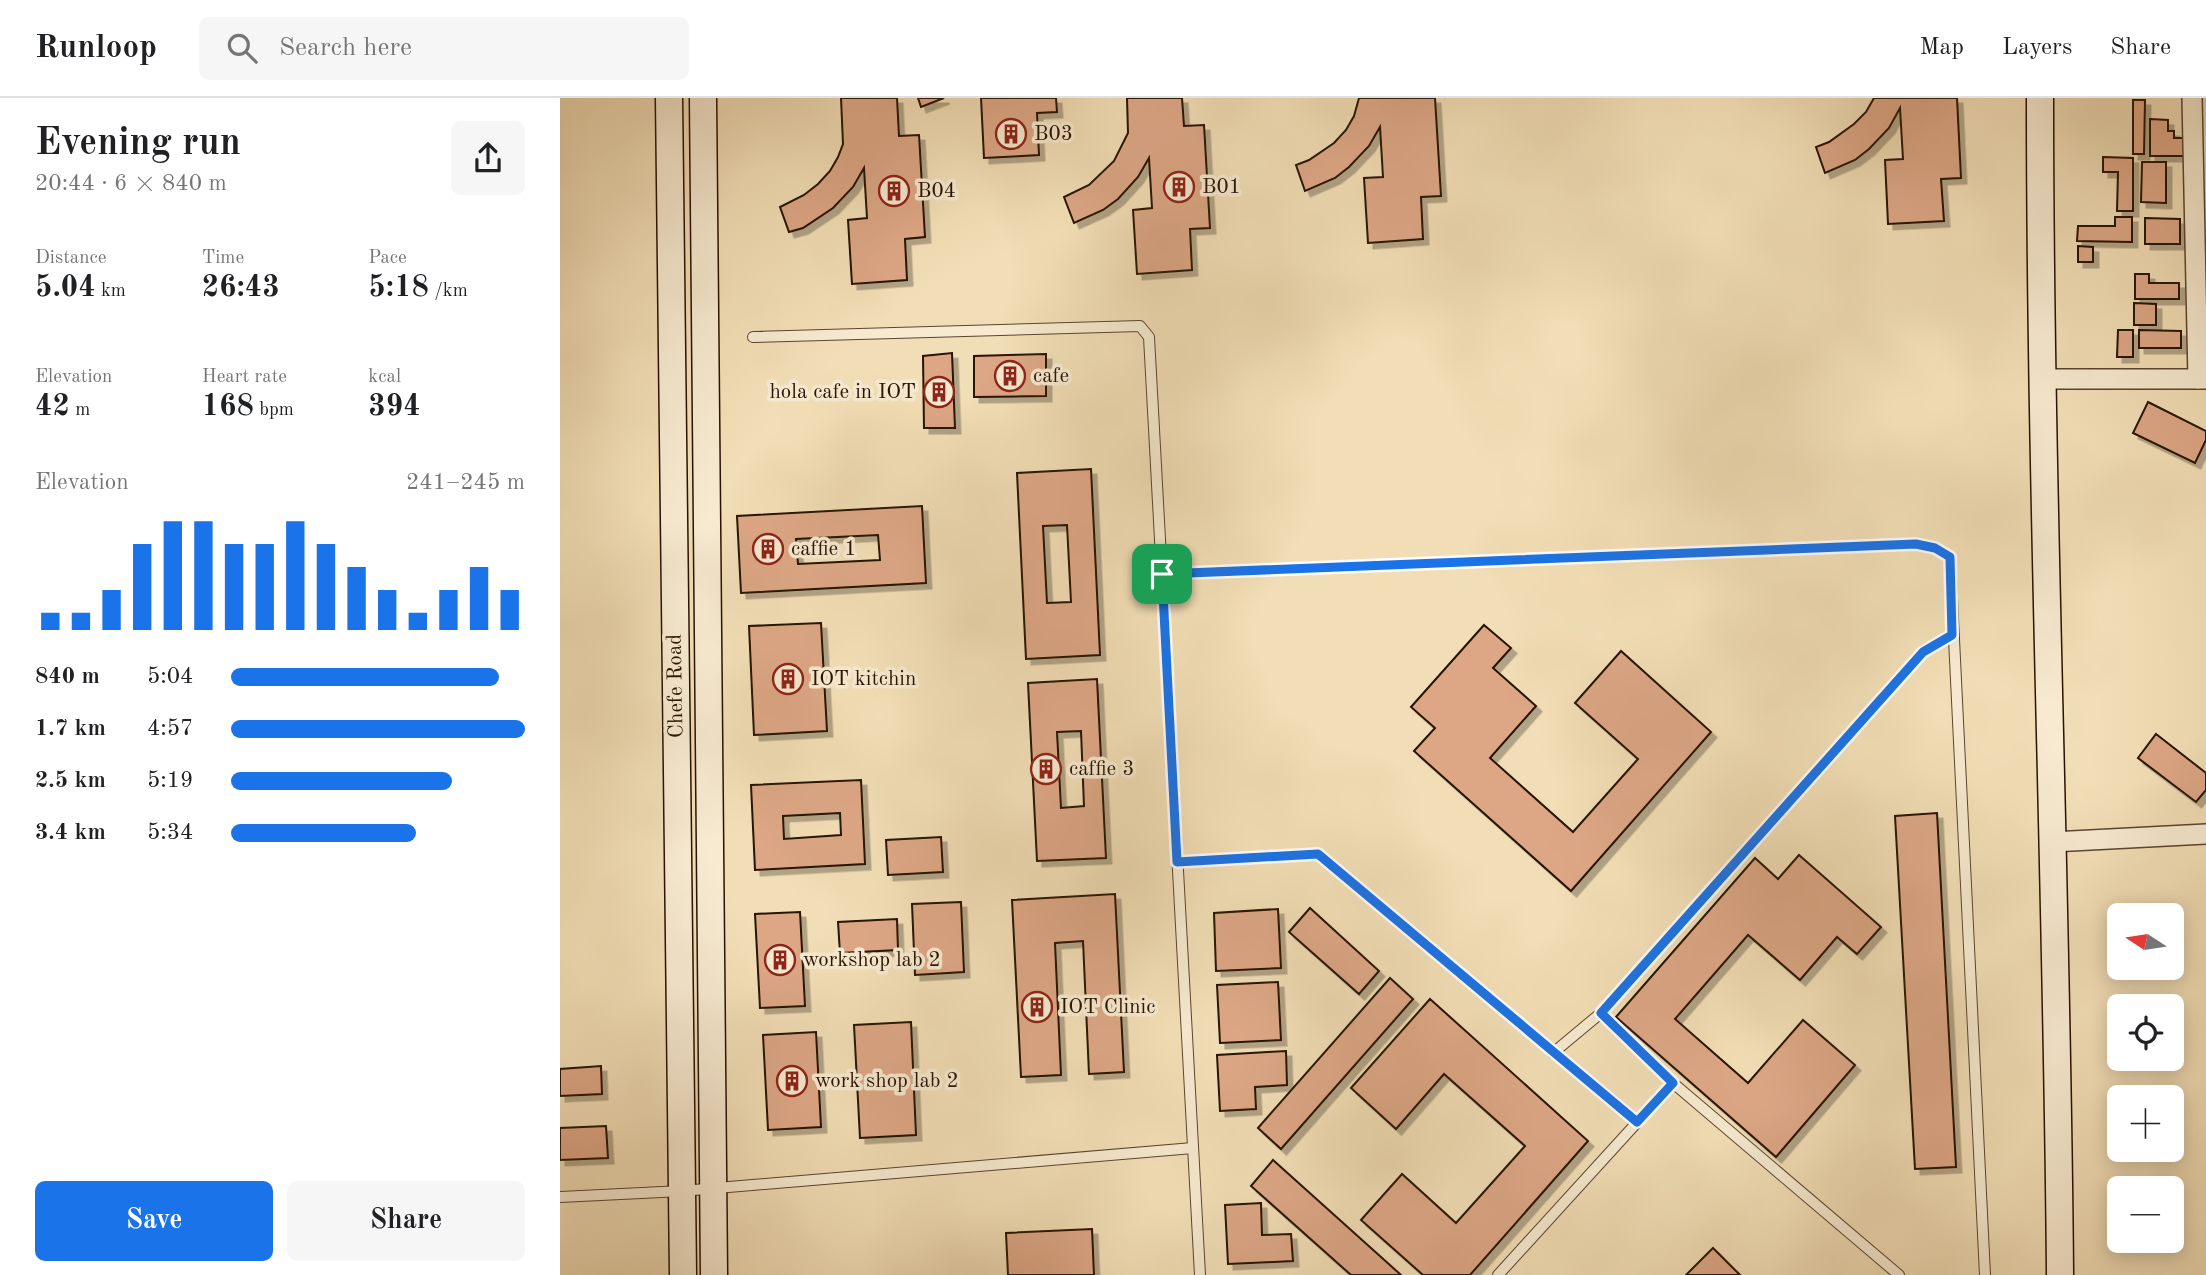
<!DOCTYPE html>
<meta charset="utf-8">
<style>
:root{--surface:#fff;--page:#f6f6f6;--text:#202124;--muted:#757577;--line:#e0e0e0;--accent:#1a73e8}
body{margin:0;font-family:"Old Standard TT",serif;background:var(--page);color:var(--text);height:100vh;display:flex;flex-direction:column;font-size:26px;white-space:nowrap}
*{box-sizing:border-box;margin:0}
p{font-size:23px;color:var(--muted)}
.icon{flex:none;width:38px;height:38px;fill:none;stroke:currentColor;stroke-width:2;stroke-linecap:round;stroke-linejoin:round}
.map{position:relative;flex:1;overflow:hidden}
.panel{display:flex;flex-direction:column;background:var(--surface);width:560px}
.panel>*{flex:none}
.needle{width:46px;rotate:282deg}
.tools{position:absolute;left:1547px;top:805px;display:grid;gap:14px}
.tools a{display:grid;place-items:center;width:77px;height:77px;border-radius:10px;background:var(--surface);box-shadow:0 4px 18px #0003;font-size:35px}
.pin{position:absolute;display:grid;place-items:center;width:60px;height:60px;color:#fff;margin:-30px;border-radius:14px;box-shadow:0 4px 10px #0006}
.round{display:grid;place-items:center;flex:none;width:74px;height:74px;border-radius:10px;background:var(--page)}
.overview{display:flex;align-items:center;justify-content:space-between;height:119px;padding:0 35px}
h1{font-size:38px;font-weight:600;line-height:52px}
.stats{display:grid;grid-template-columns:repeat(3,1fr);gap:10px;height:119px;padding:7px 35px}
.stats div{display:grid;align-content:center}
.stats b{font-size:30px;font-weight:600}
.stats small{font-size:19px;font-weight:400}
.stats p{font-size:19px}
.chart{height:196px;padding:14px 35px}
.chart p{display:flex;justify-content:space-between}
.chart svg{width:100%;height:126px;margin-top:7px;stroke:var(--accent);stroke-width:6}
.cta{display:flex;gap:14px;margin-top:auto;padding:14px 35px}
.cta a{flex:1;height:80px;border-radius:10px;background:var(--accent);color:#fff;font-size:28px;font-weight:600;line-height:80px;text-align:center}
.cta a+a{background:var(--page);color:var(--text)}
ul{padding:0 35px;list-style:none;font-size:23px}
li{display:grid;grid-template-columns:112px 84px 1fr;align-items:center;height:52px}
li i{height:18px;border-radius:9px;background:var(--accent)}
header{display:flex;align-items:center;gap:42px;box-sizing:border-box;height:98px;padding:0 35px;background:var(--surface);border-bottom:2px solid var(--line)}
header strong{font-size:33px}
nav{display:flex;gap:38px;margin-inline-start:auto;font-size:24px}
.search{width:490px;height:63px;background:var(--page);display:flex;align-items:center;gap:18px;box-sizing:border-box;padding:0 24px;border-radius:10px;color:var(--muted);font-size:26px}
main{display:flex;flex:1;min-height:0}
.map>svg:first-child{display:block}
</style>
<header>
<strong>Runloop</strong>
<div class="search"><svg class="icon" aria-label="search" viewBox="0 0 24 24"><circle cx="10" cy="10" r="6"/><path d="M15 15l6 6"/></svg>Search here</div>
<nav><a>Map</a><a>Layers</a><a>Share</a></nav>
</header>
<main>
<section class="panel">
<div class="overview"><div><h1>Evening run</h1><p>20:44 · 6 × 840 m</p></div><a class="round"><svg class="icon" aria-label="share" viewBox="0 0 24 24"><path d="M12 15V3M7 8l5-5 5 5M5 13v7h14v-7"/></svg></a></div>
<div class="stats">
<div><p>Distance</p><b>5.04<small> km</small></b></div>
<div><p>Time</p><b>26:43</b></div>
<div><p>Pace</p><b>5:18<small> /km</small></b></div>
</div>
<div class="stats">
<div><p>Elevation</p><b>42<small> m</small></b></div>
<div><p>Heart rate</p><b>168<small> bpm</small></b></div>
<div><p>kcal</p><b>394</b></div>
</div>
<div class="chart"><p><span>Elevation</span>241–245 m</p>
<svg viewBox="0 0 160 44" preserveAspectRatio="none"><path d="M5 44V38M15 44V38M25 44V30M35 44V14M45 44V6M55 44V6M65 44V14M75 44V14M85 44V6M95 44V14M105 44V22M115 44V30M125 44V38M135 44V30M145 44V22M155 44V30"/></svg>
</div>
<ul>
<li><b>840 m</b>5:04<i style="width:91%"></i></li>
<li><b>1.7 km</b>4:57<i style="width:100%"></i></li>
<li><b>2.5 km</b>5:19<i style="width:75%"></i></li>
<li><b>3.4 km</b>5:34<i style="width:63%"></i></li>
</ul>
<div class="cta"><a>Save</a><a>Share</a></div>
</section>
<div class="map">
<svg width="1646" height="1177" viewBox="0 0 1646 1177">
<defs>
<filter id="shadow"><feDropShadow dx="5.5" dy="5.5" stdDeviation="0" flood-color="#0004"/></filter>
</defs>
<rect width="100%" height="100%" fill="#f2deb6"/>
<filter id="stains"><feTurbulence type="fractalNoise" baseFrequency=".00286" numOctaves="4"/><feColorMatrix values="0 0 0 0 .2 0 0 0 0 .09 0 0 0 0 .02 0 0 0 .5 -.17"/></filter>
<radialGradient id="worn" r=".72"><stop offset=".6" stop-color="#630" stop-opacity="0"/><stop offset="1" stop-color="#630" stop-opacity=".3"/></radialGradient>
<g fill="#dda786" stroke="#281200" stroke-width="2" fill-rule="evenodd" filter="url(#shadow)">
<polygon points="281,0 337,0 339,38 359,37 365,139 345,141 347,182 292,186 288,122 307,120 304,70 293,89 273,110 243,130 229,134 220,109 244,97 258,86 270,73 278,59 283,46"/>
<polygon points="358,0 384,0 361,9"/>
<polygon points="421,0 496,0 497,14 477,15 479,57 424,60"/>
<polygon points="567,0 622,0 624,28 644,27 650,130 630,131 632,172 577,176 573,112 592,110 589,60 578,79 558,101 543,112 514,125 504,99 529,87 554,63 568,35"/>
<polygon points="799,0 875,0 881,98 861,99 863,141 808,145 804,80 823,79 820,29 809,48 789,69 775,80 745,93 736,67 749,62 774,45 786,32 794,18"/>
<polygon points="1314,0 1397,0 1401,80 1381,81 1384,123 1328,126 1325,62 1343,61 1340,10 1329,30 1309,51 1295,62 1265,75 1256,49 1269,44 1294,26 1306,14"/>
<polygon points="1573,2 1585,2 1584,56 1573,56"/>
<polygon points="1590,21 1608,22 1608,33 1614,33 1614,40 1625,40 1624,58 1590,58"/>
<polygon points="1543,59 1573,60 1573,113 1557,113 1558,74 1543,74"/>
<polygon points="1582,64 1606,64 1606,105 1581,104"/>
<polygon points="1555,119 1572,119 1572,144 1517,143 1518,128 1555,128"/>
<polygon points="1585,120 1620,121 1620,146 1585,146"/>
<polygon points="1518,148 1533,149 1533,164 1518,164"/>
<polygon points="1575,176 1589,176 1589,185 1619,185 1619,201 1575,201"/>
<polygon points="1574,205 1596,206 1596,227 1574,227"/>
<polygon points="1558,232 1573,232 1573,259 1557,259"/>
<polygon points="1579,232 1621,233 1621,250 1579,250"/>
<polygon points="392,255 395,330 364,330 363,258"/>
<polygon points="486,256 486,298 414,299 414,258"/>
<polygon points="1588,304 1646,333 1646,342 1635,365 1573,335"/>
<path d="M 531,371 L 540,557 L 466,561 L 457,375 ZM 507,427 L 511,504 L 487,505 L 483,428 Z"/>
<path d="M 362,408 L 366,485 L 181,495 L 177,418 ZM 318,437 L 320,462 L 238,466 L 236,441 Z"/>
<polygon points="261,525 267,633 194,637 189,528"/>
<polygon points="924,527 951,550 933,570 976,608 930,660 1013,734 1078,661 1015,605 1061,553 1151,634 1011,793 854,653 875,630 851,609"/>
<path d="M 537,581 L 546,760 L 477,763 L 468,585 ZM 521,633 L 524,708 L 501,710 L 497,634 Z"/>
<polygon points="1596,636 1646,675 1646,692 1636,704 1578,660"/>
<path d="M 301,682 L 305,766 L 195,772 L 191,687 ZM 280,715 L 281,737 L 224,741 L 223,718 Z"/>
<polygon points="1377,715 1396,1069 1355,1071 1335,718"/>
<polygon points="381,739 383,774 328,777 326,742"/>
<polygon points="1239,757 1321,829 1297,856 1277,839 1240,882 1188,837 1115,921 1188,985 1243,922 1295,967 1216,1059 1056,919 1195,760 1218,781"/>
<polygon points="555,796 564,974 529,976 523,843 495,845 501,977 461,979 452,802"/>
<polygon points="401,804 404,874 355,877 352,806"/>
<polygon points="750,810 819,873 799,896 729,834"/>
<polygon points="718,811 721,870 656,873 654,815"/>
<polygon points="240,814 245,908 200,910 195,816"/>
<polygon points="337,821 338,852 280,855 278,824"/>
<polygon points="830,880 853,901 721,1051 698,1030"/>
<polygon points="718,884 721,942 660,945 657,887"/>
<polygon points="870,901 1028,1043 910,1177 863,1177 801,1122 842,1076 896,1125 965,1048 884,976 836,1031 791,990"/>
<polygon points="351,924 356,1037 300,1040 294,927"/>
<polygon points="256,934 261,1029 208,1032 203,937"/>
<polygon points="726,953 727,987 695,989 696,1011 660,1013 657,957"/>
<polygon points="41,968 42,996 0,998 0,971"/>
<polygon points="46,1028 48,1060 0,1062 0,1030"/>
<polygon points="713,1062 841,1177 791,1177 691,1088"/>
<polygon points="701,1105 702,1137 731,1136 733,1163 668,1166 665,1107"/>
<polygon points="532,1131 534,1177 448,1177 446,1135"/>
<polygon points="1153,1150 1180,1177 1126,1177"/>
</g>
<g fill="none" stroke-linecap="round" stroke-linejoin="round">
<g stroke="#5a452e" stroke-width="12">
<g id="lane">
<polyline points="193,239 580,228 589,239 640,1177"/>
<polyline points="602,476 1356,446 1375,450 1390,459 1425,1177"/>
<polyline points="617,764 758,756 1078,1024"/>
<polyline points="1041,915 1113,985 1339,1177"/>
<polyline points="993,955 1041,915 1363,553 1392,537"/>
<polyline points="0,1099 122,1093 633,1050"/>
<polyline points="938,1177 1113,985"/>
</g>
</g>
<g stroke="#5a452e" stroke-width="22">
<g id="street">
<polyline points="1632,0 1638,281"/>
<polyline points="1484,281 1646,281"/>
<polyline points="1492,744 1646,736"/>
</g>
</g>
<g stroke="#281200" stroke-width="29">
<g id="secondary">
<polyline points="109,0 123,1177"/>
<polyline points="143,0 154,1177"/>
<path d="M 1480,0 C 1480,392 1497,785 1500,1177"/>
</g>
</g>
<use href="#lane" stroke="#f7ead0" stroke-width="10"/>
<use href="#street" stroke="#f7ead0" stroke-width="19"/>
<use href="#secondary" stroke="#f7ead0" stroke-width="26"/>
</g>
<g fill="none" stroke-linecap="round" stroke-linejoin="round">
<g stroke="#fff" stroke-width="14">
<polygon id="route" points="1356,446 1375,450 1390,459 1392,537 1363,554 1041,915 1113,985 1077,1024 758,756 617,764 602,476"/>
</g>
<use href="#route" stroke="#1a73e8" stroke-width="9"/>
</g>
<defs>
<g id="building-ring" transform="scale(1.575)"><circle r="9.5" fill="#f7ead0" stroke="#8f2418" stroke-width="1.5"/><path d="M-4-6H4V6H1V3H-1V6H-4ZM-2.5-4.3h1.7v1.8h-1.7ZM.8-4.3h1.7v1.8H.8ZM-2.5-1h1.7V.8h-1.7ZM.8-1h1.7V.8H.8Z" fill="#8f2418"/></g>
</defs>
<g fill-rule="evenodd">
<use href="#building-ring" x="451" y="36"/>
<use href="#building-ring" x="619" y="89"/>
<use href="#building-ring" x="334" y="93"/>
<use href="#building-ring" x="450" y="278"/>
<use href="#building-ring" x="379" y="294"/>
<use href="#building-ring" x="208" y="451"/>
<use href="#building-ring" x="228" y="581"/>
<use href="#building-ring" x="486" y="671"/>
<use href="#building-ring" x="220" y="862"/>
<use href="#building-ring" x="477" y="909"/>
<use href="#building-ring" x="232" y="983"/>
</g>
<g text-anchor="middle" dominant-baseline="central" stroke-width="7" stroke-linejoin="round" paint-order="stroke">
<g font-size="21" fill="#281200" stroke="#f7ead0" text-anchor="start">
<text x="474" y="36">B03</text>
<text x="642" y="89">B01</text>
<text x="357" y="93">B04</text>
<text x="473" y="278">cafe</text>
<text x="356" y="294" text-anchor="end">hola cafe in IOT</text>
<text x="231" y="451">caffie 1</text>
<text x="251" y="581">IOT kitchin</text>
<text x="509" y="671">caffie 3</text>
<text x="243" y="862">workshop lab 2</text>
<text x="500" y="909">IOT Clinic</text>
<text x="255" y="983">work shop lab 2</text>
</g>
<g font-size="21" fill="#281200" stroke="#f7ead0">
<text transform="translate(116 588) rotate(-91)">Chefe Road</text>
</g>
</g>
<rect width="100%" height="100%" filter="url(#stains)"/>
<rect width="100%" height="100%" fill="url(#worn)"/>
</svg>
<div class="tools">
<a><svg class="needle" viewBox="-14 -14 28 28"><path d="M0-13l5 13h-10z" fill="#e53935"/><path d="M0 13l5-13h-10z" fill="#757577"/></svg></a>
<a><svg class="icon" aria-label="locate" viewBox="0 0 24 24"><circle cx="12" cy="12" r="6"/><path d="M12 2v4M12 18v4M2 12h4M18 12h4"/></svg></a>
<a>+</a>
<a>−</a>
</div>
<div class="pin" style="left:602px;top:476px;background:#1e9e55"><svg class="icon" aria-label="arrive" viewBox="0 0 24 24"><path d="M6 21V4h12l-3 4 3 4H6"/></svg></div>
</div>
</main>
